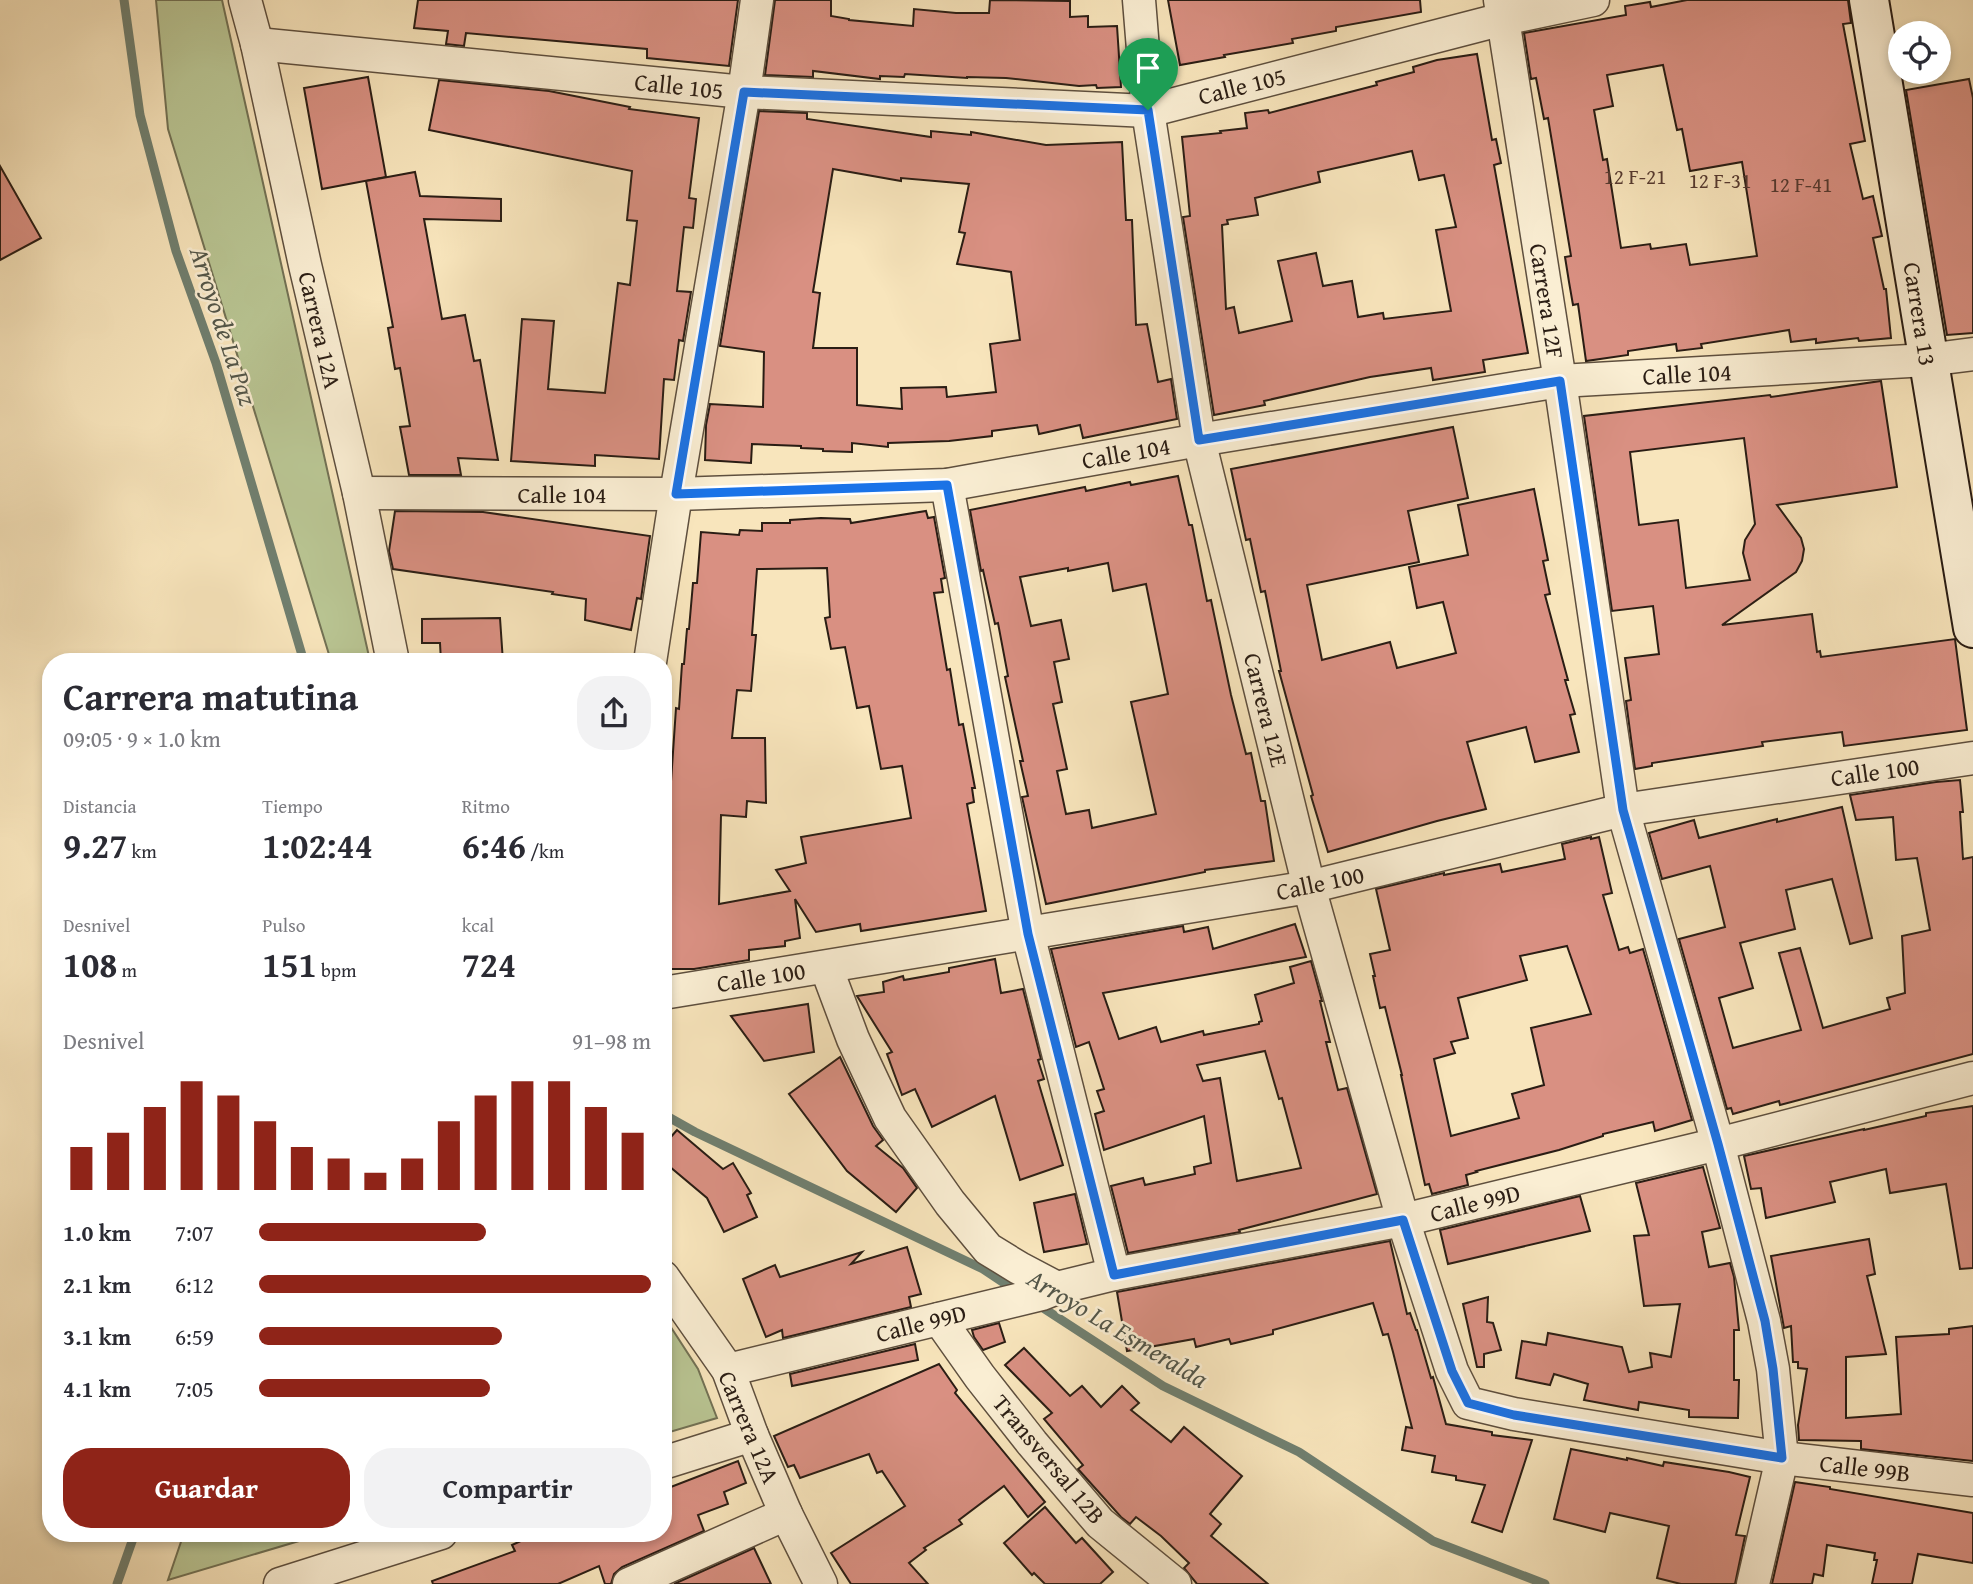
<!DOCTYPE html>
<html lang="es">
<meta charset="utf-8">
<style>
:root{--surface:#fff;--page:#f2f2f3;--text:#2b2b33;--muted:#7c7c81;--accent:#8f2418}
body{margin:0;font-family:"Gentium Book Plus",serif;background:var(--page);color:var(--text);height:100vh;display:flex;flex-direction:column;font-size:26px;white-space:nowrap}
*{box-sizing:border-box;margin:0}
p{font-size:23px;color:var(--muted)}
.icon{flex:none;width:38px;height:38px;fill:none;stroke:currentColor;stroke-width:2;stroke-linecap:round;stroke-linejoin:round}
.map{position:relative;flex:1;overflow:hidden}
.side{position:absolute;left:42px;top:653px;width:630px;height:889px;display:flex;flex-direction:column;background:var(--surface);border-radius:28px;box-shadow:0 4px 10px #0003}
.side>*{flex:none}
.buttons{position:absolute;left:1888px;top:21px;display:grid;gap:14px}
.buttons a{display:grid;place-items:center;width:63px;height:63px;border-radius:50%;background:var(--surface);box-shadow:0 4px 10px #0003;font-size:35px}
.pin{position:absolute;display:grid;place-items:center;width:60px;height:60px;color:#fff;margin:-72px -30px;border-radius:50% 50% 50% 0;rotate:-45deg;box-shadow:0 0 7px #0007}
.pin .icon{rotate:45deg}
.round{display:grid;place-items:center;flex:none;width:74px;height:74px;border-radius:28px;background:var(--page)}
.headline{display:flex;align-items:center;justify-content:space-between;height:119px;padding:0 21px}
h1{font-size:38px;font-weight:700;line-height:52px}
.metrics{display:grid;grid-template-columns:repeat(3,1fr);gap:10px;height:119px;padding:7px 21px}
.metrics div{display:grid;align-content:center}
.metrics b{font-size:35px;font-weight:700}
.metrics small{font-size:19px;font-weight:400}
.metrics p{font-size:19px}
.chart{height:196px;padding:14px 21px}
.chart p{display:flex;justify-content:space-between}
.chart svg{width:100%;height:126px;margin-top:7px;stroke:var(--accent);stroke-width:6}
.primary-button{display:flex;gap:14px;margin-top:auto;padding:14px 21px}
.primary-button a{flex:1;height:80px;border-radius:28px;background:var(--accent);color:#fff;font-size:28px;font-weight:700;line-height:80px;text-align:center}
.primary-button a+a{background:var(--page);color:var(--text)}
ul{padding:0 21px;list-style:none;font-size:23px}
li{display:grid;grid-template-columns:112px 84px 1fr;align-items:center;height:52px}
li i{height:18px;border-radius:9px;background:var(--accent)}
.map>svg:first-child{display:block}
</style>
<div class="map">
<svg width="1973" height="1584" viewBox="0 0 1973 1584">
<rect width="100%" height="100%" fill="#f8e5bc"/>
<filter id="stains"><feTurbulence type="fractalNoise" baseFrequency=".00286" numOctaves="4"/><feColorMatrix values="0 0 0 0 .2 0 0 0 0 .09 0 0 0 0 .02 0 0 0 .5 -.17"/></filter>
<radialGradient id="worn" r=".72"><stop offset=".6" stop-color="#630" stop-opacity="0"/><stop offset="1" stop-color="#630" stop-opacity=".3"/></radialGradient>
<g fill="#b9c593" stroke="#727154" stroke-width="2">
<polygon points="156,0 222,0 370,661 331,661 168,129"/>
<polygon points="663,1315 698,1369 717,1418 663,1434"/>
<polygon points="184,1533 326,1533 168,1580"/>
</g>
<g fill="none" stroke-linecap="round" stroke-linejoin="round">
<g stroke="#707f6f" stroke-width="9">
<polyline points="124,0 140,115 176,251 216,363 304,662"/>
<polyline points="663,1114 695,1132 983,1269 1016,1291"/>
<polyline points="1037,1304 1163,1386 1299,1452 1433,1541 1545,1584"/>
<polyline points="117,1584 135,1533"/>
</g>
</g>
<g fill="#d99082" stroke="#2a1d14" stroke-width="2" fill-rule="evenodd">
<polygon points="418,0 738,0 729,66 647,58 647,49 466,33 464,46 446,44 448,31 414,28"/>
<polygon points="775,0 831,0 831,16 849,19 849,20 913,26 914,9 956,13 989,13 990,0 1070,1 1070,17 1088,16 1088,27 1117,26 1121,87 1097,88 1096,85 1079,86 1006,78 967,77 967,78 905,74 904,77 880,76 880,79 813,71 813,77 765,75"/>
<polygon points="1168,0 1420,0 1421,12 1336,27 1336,31 1292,39 1293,43 1224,55 1225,57 1180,65"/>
<path d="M 1687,0 L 1848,0 L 1851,23 L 1843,24 L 1865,141 L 1850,144 L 1863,199 L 1873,196 L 1882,236 L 1873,238 L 1884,289 L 1886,289 L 1891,338 L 1859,341 L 1858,338 L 1816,343 L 1816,339 L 1791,342 L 1789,330 L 1701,344 L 1702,348 L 1677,351 L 1676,344 L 1628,351 L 1628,355 L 1586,361 L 1578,304 L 1573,305 L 1569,282 L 1565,257 L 1571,256 L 1548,118 L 1544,119 L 1536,78 L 1531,79 L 1524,33 L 1626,15 L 1625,6 L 1650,2 L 1651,7 ZM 1663,65 L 1677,130 L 1682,129 L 1690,171 L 1742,162 L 1757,256 L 1690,265 L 1686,244 L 1651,249 L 1650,244 L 1621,248 L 1607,159 L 1603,160 L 1594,110 L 1613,106 L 1607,75 Z"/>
<path d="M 1477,54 L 1492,140 L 1496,139 L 1501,163 L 1494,165 L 1528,353 L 1483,360 L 1485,372 L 1433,380 L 1431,368 L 1370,377 L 1264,401 L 1265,405 L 1214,415 L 1183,217 L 1190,216 L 1182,137 L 1221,133 L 1220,131 L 1247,128 L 1245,113 L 1268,110 L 1269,113 L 1377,85 L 1376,82 L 1414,72 L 1413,67 L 1437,60 ZM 1412,151 L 1419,180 L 1444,175 L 1456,227 L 1436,230 L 1451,311 L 1384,319 L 1383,313 L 1358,317 L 1352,281 L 1323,286 L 1316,253 L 1278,261 L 1292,321 L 1239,333 L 1234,307 L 1226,309 L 1222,225 L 1228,224 L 1227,220 L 1258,215 L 1255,198 L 1320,182 L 1318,172 Z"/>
<polygon points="368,77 386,177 322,189 304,88"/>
<polygon points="1969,79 1973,98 1973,333 1947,335 1906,90"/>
<polygon points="439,80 549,91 630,107 629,109 699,118 689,198 696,199 693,228 684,227 677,291 691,292 683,341 679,340 674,380 664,379 659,459 595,455 595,466 511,461 522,319 554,321 548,389 605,393 618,283 630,285 637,221 627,220 632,171 429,130"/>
<path d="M 759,111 L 807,113 L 807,119 L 931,137 L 931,131 L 971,135 L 971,132 L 1046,145 L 1122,142 L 1126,220 L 1132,220 L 1136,325 L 1147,324 L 1158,382 L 1171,379 L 1177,419 L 1083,438 L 1080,425 L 1039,434 L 1037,425 L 992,431 L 992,436 L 949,441 L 888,443 L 888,447 L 852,443 L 852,452 L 823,451 L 823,449 L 801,448 L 801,446 L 752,444 L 751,463 L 705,460 L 706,425 L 710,404 L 763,407 L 764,352 L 720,346 ZM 833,169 L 901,181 L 901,178 L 969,184 L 959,232 L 965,233 L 957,264 L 1011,272 L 1020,340 L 990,344 L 996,392 L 947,397 L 946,387 L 901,388 L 902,409 L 857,405 L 857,348 L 813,348 L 820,293 L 813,292 Z"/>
<polygon points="0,166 41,238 0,260"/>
<polygon points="415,172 420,196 501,199 501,221 424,219 442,319 465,315 474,361 480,360 498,460 458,458 461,475 409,475 400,427 410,426 400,368 395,369 388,328 393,327 366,181"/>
<path d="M 1881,381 L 1897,487 L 1777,505 L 1801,538 L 1804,549 L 1802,561 L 1796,572 L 1722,625 L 1812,614 L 1817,652 L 1820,651 L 1821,657 L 1955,639 L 1967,730 L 1844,746 L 1842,732 L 1762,742 L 1763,746 L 1652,763 L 1652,766 L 1635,769 L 1626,701 L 1631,700 L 1625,658 L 1659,654 L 1653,606 L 1612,611 L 1584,416 L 1770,395 L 1771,397 ZM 1744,438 L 1755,524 L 1745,540 L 1743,553 L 1750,580 L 1686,588 L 1678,520 L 1639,525 L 1630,452 Z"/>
<polygon points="1453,427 1468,498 1408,511 1419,562 1307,585 1322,660 1390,642 1397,668 1456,653 1443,602 1417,608 1409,567 1468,555 1458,505 1534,489 1548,560 1543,561 1550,594 1545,595 1568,680 1565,680 1575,714 1570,715 1579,752 1535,762 1526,727 1467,742 1486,809 1437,821 1328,852 1311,796 1313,795 1279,671 1281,671 1265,591 1261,592 1250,539 1246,540 1231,469"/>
<path d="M 1178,476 L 1189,525 L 1192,525 L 1207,601 L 1211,600 L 1231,695 L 1246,754 L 1251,753 L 1261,801 L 1265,801 L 1274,861 L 1205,870 L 1205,872 L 1046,904 L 1022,797 L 1028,796 L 1020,761 L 1023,761 L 1005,677 L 1008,676 L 998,623 L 995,624 L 983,570 L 981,571 L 970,510 L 1085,487 L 1086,491 L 1130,482 L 1131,485 ZM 1108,563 L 1113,591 L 1146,584 L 1168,694 L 1131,702 L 1156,814 L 1092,828 L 1089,810 L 1066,814 L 1057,771 L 1067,769 L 1053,704 L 1062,702 L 1054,662 L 1069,659 L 1061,620 L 1031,626 L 1020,577 L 1068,568 L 1068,571 Z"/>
<polygon points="395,511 483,512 650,536 641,599 637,598 631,630 585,620 586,599 552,594 553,592 393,569 389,551"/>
<path d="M 926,511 L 928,518 L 934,517 L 945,578 L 941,579 L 943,592 L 934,593 L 947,670 L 950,669 L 959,725 L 963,724 L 975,788 L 972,788 L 974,802 L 967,804 L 986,911 L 861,931 L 860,924 L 816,932 L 795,899 L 800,938 L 785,941 L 785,946 L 749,950 L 749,960 L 694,969 L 663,969 L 663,796 L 670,796 L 676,708 L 679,709 L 682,664 L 684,664 L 687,629 L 689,629 L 693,583 L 697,583 L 701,532 L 739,535 L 740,530 L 762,531 L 762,523 L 790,523 L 790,520 L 821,518 L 850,519 L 851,523 ZM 827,568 L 830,617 L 825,618 L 831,649 L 845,647 L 857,708 L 869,706 L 881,769 L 902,766 L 911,818 L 801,837 L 806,863 L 776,870 L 790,891 L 719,904 L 721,815 L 746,817 L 747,801 L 766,803 L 765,738 L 732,738 L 737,690 L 751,691 L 756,635 L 752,635 L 757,569 Z"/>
<polygon points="500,618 503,662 441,662 440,643 422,643 422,619"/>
<polygon points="1960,780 1963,812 1960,812 1963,859 1973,857 1973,1054 1780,1105 1779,1101 1733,1114 1731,1108 1727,1109 1679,939 1725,927 1710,866 1662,879 1649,833 1694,820 1699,838 1777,819 1777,822 1842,807 1872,938 1850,944 1832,879 1786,890 1795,929 1740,943 1753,988 1719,998 1733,1048 1801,1030 1779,953 1800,948 1823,1028 1890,1009 1887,998 1905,993 1902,936 1930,930 1917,858 1896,860 1893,817 1856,820 1850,795 1936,782"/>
<path d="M 1591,837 L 1591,839 L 1599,837 L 1612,893 L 1603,895 L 1619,950 L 1628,947 L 1630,953 L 1643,949 L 1692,1120 L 1655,1131 L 1653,1122 L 1603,1134 L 1603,1136 L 1559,1150 L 1476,1171 L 1477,1172 L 1466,1175 L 1468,1185 L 1432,1194 L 1429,1184 L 1425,1185 L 1401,1075 L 1402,1075 L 1385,1007 L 1380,1008 L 1373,976 L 1375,976 L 1370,954 L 1390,950 L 1376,889 L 1444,873 L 1444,875 L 1500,864 L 1502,872 L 1565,859 L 1562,844 ZM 1567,946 L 1591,1014 L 1531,1028 L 1544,1085 L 1512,1094 L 1519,1118 L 1451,1136 L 1434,1059 L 1455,1053 L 1451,1042 L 1468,1038 L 1458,998 L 1527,980 L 1520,956 Z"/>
<path d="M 1295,924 L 1306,957 L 1103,993 L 1119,1039 L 1156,1027 L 1161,1042 L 1203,1031 L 1204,1035 L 1259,1024 L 1259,1022 L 1262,1021 L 1255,995 L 1294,983 L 1290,967 L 1311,961 L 1322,1001 L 1320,1001 L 1330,1042 L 1326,1042 L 1338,1090 L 1347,1088 L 1377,1194 L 1239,1230 L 1240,1232 L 1128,1253 L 1111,1186 L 1143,1178 L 1145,1185 L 1195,1174 L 1194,1167 L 1211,1163 L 1204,1116 L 1104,1150 L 1095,1114 L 1104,1111 L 1097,1091 L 1104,1089 L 1089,1042 L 1076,1047 L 1051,949 L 1183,926 L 1184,932 L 1208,927 L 1213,949 ZM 1265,1051 L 1279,1099 L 1282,1098 L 1301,1168 L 1237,1181 L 1220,1078 L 1203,1081 L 1197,1065 Z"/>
<polygon points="995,959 1001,993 1023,989 1041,1059 1038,1060 1044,1079 1038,1081 1063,1165 1020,1180 995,1096 932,1127 915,1089 902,1095 887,1054 892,1052 857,996 884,992 883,982 903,976 904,980 949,972 949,968"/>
<polygon points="808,1004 814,1052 764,1061 731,1016"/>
<polygon points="840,1057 873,1126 883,1140 876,1146 903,1168 917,1188 896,1212 847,1171 789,1094"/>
<polygon points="1973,1106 1973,1268 1960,1269 1946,1184 1890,1193 1886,1169 1830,1182 1835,1202 1766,1218 1761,1188 1751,1189 1744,1156 1864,1129 1864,1130 1926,1116 1926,1113"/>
<polygon points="677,1130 723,1169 733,1163 751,1193 747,1195 757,1217 724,1232 707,1198 663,1161 663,1146"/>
<polygon points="1703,1167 1720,1228 1702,1232 1709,1267 1730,1263 1734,1277 1739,1330 1734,1330 1734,1380 1739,1380 1738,1418 1689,1417 1689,1410 1639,1402 1638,1410 1584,1400 1588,1384 1554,1374 1550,1385 1516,1378 1522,1341 1546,1345 1548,1333 1622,1347 1629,1372 1652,1367 1650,1353 1671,1357 1680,1304 1644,1306 1634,1236 1649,1235 1636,1183"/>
<polygon points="1075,1194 1087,1244 1044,1252 1034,1203"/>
<polygon points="1580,1196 1590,1231 1448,1264 1440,1230"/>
<polygon points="1869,1239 1875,1274 1867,1276 1886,1354 1846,1357 1846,1418 1901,1414 1896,1337 1949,1334 1949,1329 1973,1326 1973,1461 1861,1449 1861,1441 1799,1440 1798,1425 1807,1369 1798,1368 1798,1362 1793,1362 1791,1326 1784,1328 1771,1256"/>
<polygon points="1390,1241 1407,1314 1410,1313 1416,1330 1417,1330 1431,1378 1433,1377 1446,1424 1492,1432 1492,1435 1532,1440 1502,1532 1472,1522 1485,1485 1456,1480 1456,1476 1432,1472 1435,1456 1402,1450 1406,1427 1412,1428 1393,1352 1388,1334 1383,1335 1373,1303 1273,1330 1273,1334 1231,1344 1229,1339 1196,1347 1194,1339 1127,1351 1117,1292"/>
<polygon points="907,1247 921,1294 909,1297 911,1307 783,1338 782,1330 766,1337 743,1279 775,1265 780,1277 862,1252 851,1264"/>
<polygon points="1488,1297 1487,1322 1493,1323 1501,1350 1484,1354 1484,1367 1477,1367 1463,1304"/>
<polygon points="999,1323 1005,1342 983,1350 974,1337 972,1330"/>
<polygon points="915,1344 918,1360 792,1386 790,1374"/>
<polygon points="1024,1348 1070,1396 1082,1386 1101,1407 1122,1386 1139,1403 1131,1410 1171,1442 1184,1427 1242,1476 1210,1514 1221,1524 1211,1536 1268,1584 1197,1584 1184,1568 1189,1563 1161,1536 1136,1517 1130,1524 1121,1517 1078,1469 1083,1465 1044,1419 1052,1413 1005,1365"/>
<polygon points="939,1364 957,1390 955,1393 1045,1502 1028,1517 1004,1486 959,1520 962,1524 924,1548 926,1550 909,1563 928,1584 851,1584 831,1553 905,1506 882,1471 877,1473 869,1454 800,1478 794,1465 788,1467 774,1436"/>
<polygon points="1571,1449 1627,1460 1627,1458 1663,1466 1664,1462 1729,1472 1750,1477 1736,1535 1745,1536 1735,1584 1681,1584 1657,1578 1669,1526 1610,1513 1605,1532 1554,1519"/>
<polygon points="738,1461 746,1483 724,1492 728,1504 698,1515 704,1531 622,1567 614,1574 611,1584 605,1584 599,1566 558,1584 433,1584 432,1581 515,1551 512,1545 538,1533 663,1533 663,1490"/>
<polygon points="1795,1482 1830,1487 1830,1489 1973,1513 1973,1563 1918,1554 1912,1584 1872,1584 1877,1560 1874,1560 1875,1553 1827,1545 1823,1576 1814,1574 1812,1584 1772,1584"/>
<polygon points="1045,1507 1076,1543 1082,1538 1113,1572 1100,1584 1045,1584 1034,1573 1032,1575 1004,1543"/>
<polygon points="754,1548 771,1584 674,1584"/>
</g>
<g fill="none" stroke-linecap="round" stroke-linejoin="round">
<g stroke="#5e4f3e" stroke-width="35">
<g id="street">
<polyline points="245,0 257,44 305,265 359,493 393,662"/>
<polyline points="1139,0 1148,111 1199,440 1309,887 1403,1220 1452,1371 1468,1403 1514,1414 1782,1458 1973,1480"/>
<polyline points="1500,0 1560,381 1623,810 1718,1144 1764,1321 1773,1369 1782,1458 1753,1584"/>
<polyline points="257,44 744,92 1148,111 1503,19 1593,0"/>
<polyline points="947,485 1028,934 1114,1274"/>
<polyline points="359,493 676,494 947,485 1199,440 1560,381 1927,360 1973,354"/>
<polyline points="650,662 676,494 744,92 757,0"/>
<polyline points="826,967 853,1039 890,1118 950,1203 988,1249 1019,1268 1057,1288"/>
<polyline points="663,993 1309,887 1623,810 1973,758"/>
<polyline points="663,1277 728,1370 752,1435 786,1514 821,1584"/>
<polyline points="939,1319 980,1377 1032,1443 1100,1523 1175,1584"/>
<polyline points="728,1370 1042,1294 1057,1288 1114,1274 1403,1220 1718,1144 1973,1078"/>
<polyline points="663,1463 752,1435"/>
<polyline points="280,1584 441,1533"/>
<polyline points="629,1584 786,1514"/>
</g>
</g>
<g stroke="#2a1d14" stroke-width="42">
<polyline id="secondary" points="1869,0 1973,628"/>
</g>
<use href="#street" stroke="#faeed3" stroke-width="32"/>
<use href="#secondary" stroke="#faeed3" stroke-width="38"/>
</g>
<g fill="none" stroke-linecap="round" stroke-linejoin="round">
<g stroke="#fff" stroke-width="14">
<polygon id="route" points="744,92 1148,110 1199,440 1560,381 1623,810 1718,1144 1765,1321 1773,1369 1782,1458 1514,1415 1468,1403 1452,1371 1403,1220 1114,1275 1028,934 947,485 676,494"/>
</g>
<use href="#route" stroke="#1a73e8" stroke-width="9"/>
</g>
<g text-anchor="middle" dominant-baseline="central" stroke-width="5" stroke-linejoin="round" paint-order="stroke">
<g font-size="21" fill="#563a30">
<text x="1635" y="176">12 F-21</text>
<text x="1720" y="180">12 F-31</text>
<text x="1801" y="184">12 F-41</text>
</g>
<g font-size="24" fill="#2a1d14" stroke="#faeed3">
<text transform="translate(679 86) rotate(6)">Calle 105</text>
<text transform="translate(1242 86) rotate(-14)">Calle 105</text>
<text transform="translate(1547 301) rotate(81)">Carrera 12F</text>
<text transform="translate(1920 314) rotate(81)">Carrera 13</text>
<text transform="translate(320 330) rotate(77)">Carrera 12A</text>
<text transform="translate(1687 374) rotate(-3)">Calle 104</text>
<text transform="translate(1126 453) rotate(-10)">Calle 104</text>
<text x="562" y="494">Calle 104</text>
<text transform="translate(1266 710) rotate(76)">Carrera 12E</text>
<text transform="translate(1875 772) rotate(-8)">Calle 100</text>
<text transform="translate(1320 883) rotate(-12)">Calle 100</text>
<text transform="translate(761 977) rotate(-9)">Calle 100</text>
<text transform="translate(1475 1203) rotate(-14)">Calle 99D</text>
<text transform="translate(921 1323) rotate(-14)">Calle 99D</text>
<text transform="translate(749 1427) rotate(67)">Carrera 12A</text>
<text transform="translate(1049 1459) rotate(50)">Transversal 12B</text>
<text transform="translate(1865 1468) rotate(7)">Calle 99B</text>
</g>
<g font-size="26" font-style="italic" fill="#535649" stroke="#faeed3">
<text transform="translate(224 326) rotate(72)">Arroyo de La Paz</text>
<text transform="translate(1118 1328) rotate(31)">Arroyo La Esmeralda</text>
</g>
</g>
<rect width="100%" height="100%" filter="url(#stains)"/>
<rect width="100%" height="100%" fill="url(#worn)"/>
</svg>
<div class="buttons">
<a><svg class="icon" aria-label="locate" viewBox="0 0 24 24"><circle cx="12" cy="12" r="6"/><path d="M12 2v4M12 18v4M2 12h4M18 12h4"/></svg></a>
</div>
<div class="pin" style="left:1148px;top:110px;background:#1e9e55"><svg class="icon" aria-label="arrive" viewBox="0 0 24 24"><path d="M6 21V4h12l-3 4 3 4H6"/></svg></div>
<section class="side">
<div class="headline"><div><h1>Carrera matutina</h1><p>09:05 · 9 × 1.0 km</p></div><a class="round"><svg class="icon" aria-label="share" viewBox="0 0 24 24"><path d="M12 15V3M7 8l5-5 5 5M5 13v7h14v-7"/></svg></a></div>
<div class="metrics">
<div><p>Distancia</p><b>9.27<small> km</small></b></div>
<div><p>Tiempo</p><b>1:02:44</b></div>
<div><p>Ritmo</p><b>6:46<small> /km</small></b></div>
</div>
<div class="metrics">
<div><p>Desnivel</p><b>108<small> m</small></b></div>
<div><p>Pulso</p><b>151<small> bpm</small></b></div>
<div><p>kcal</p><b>724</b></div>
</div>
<div class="chart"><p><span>Desnivel</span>91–98 m</p>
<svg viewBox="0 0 160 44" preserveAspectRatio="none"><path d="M5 44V29M15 44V24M25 44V15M35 44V6M45 44V11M55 44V20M65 44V29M75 44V33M85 44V38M95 44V33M105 44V20M115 44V11M125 44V6M135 44V6M145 44V15M155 44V24"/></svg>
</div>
<ul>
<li><b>1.0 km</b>7:07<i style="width:58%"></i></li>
<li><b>2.1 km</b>6:12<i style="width:100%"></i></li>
<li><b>3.1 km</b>6:59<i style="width:62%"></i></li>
<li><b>4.1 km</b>7:05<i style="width:59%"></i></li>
</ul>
<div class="primary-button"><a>Guardar</a><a>Compartir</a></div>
</section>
</div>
